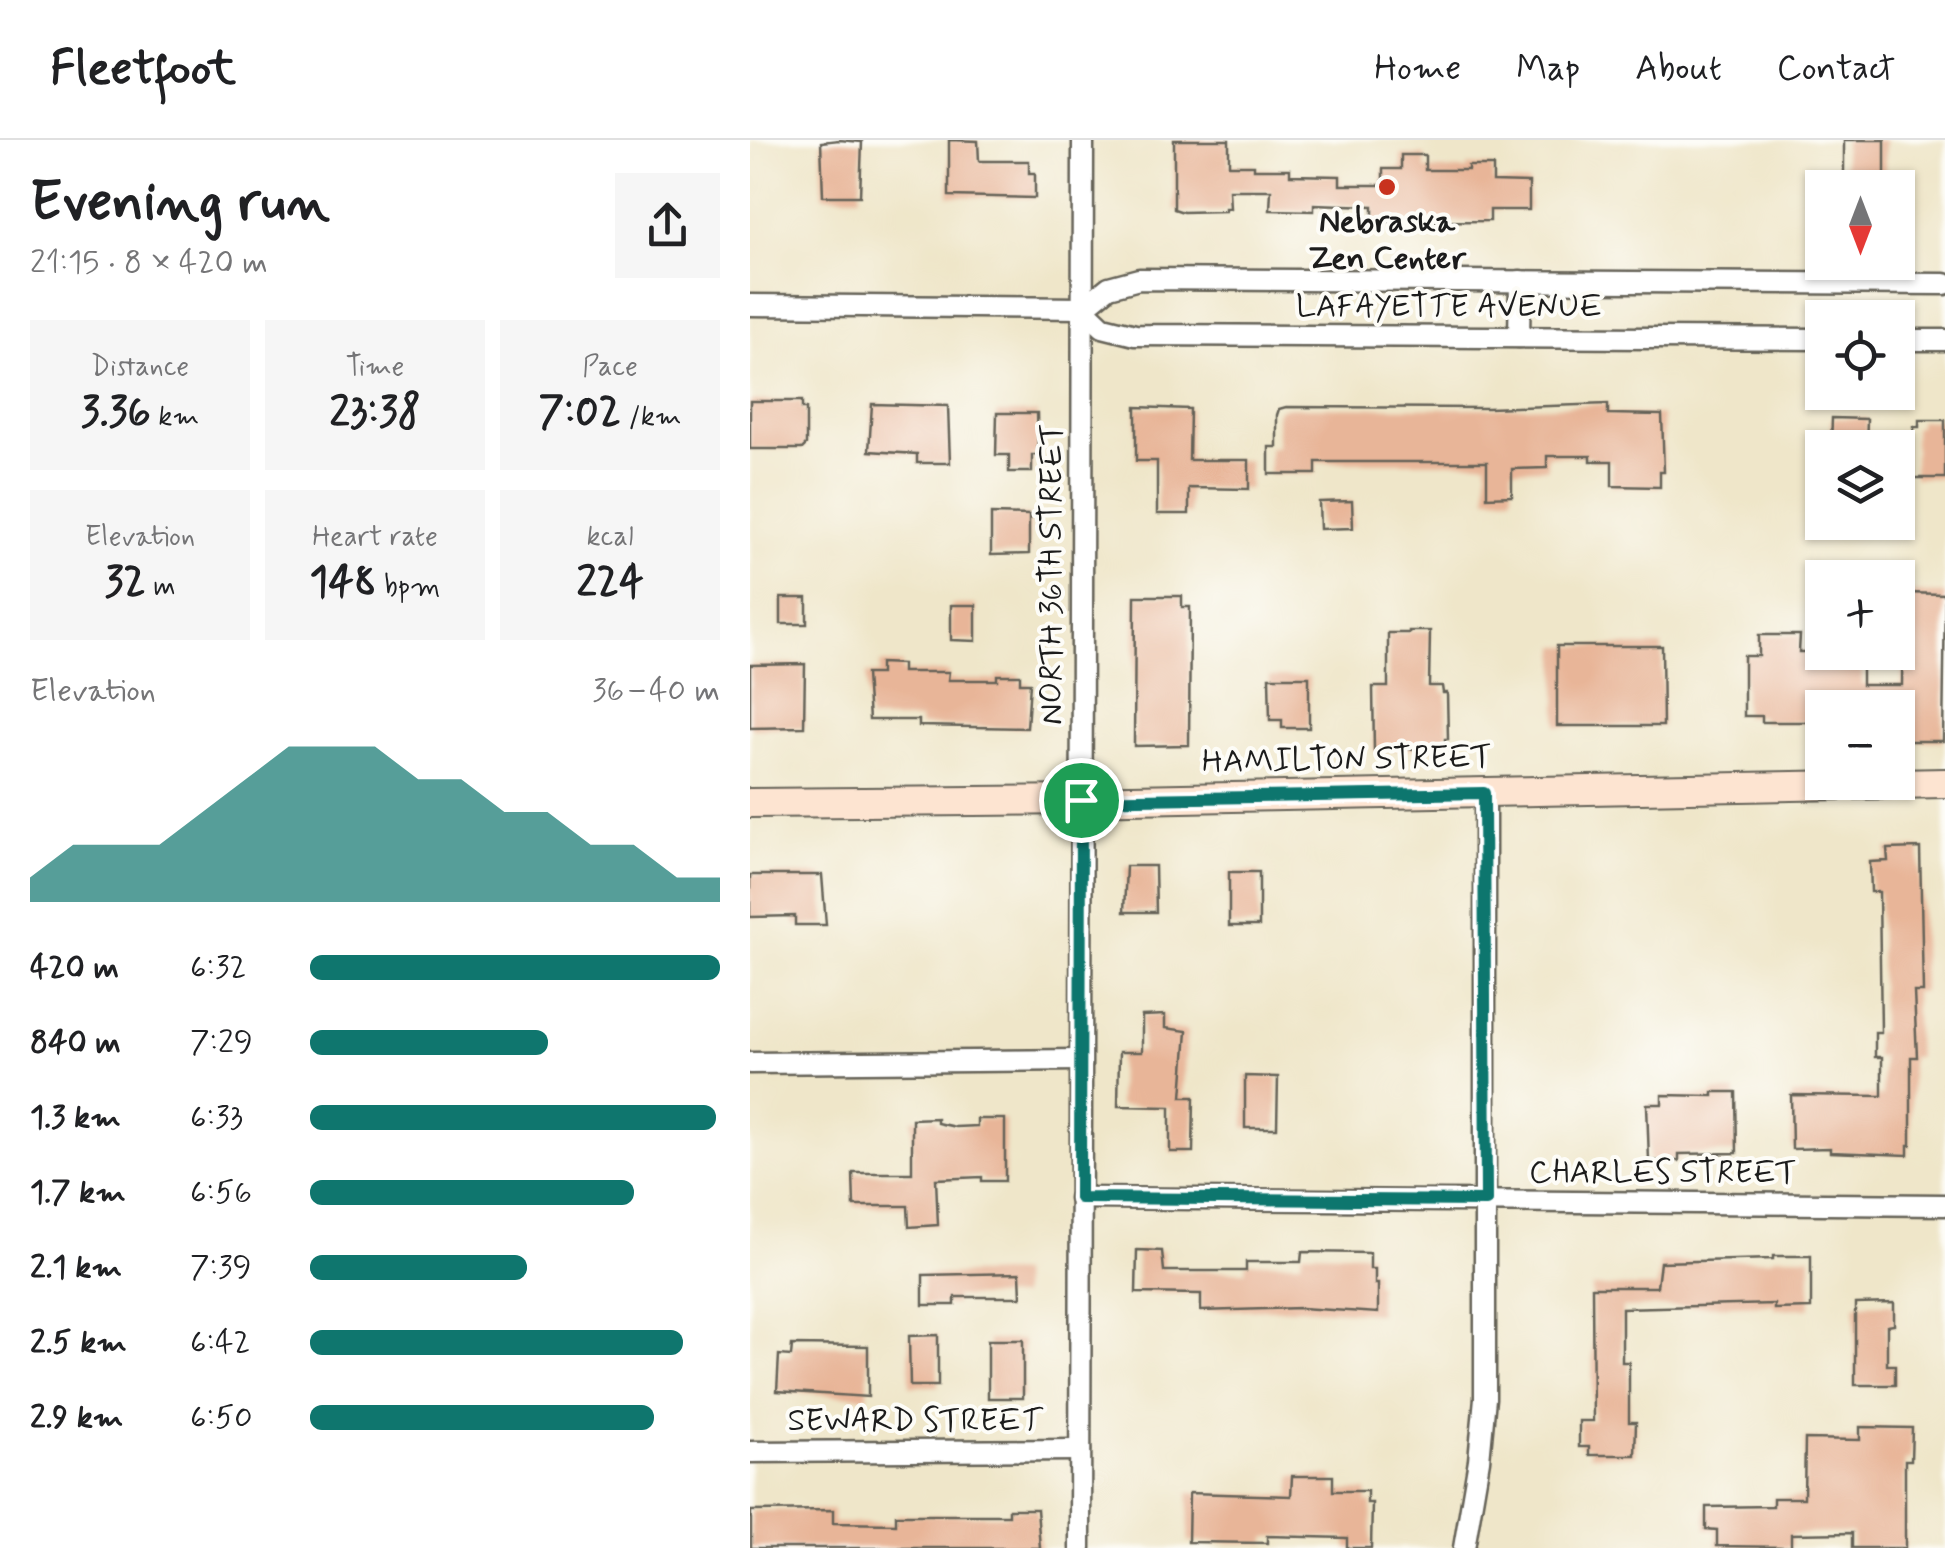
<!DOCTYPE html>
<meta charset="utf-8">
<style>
:root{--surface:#fff;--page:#f6f6f6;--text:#202124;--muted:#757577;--line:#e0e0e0;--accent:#0f766e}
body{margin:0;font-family:Mynerve,sans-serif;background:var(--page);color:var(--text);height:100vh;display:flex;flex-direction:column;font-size:38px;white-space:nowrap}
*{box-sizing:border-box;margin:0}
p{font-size:32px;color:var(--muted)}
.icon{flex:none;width:55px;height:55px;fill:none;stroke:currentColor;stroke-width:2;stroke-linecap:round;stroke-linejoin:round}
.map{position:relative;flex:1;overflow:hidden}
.drawer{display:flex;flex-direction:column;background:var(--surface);width:750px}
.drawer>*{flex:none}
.needle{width:65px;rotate:180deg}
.tools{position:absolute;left:1055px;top:30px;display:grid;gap:20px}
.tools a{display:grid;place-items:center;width:110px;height:110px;border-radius:0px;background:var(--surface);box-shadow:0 2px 8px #0004;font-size:50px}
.pin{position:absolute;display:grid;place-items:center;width:85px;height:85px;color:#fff;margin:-42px;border:5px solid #fff;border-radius:50%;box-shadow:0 2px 10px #0007}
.round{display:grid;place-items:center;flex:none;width:105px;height:105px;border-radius:0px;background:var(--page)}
.summary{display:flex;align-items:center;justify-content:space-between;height:170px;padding:0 30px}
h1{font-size:55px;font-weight:700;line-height:75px}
.figures{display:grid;grid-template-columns:repeat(3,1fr);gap:15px;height:170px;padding:10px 30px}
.figures div{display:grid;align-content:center;border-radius:0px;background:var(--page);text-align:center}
.figures b{font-size:42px;font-weight:700}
.figures small{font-size:28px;font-weight:400}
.figures p{font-size:28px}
.chart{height:280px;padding:20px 30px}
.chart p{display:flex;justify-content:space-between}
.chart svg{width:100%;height:180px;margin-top:10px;fill:var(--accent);opacity:.7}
ul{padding:0 30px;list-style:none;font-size:32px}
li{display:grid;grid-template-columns:160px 120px 1fr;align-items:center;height:75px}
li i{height:25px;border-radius:12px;background:var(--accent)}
header{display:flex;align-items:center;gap:60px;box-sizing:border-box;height:140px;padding:0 50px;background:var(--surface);border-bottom:2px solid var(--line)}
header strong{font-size:48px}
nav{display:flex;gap:55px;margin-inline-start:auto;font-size:35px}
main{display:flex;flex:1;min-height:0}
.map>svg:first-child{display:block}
</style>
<header>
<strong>Fleetfoot</strong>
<nav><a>Home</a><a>Map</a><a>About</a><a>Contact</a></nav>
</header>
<main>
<section class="drawer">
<div class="summary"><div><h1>Evening run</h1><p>21:15 · 8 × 420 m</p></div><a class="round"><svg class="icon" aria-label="share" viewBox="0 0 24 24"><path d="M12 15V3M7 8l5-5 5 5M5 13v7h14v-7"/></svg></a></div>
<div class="figures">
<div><p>Distance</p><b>3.36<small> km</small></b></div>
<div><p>Time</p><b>23:38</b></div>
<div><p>Pace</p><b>7:02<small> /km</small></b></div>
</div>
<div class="figures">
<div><p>Elevation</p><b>32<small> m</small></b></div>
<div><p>Heart rate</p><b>148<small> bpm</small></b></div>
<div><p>kcal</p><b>224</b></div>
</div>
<div class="chart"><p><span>Elevation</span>36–40 m</p>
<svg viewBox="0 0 160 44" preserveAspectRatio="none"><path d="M0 44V38L10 30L20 30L30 30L40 22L50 14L60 6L70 6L80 6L90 14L100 14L110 22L120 22L130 30L140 30L150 38L160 38V44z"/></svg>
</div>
<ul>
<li><b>420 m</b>6:32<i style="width:100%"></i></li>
<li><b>840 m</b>7:29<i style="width:58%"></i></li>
<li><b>1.3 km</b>6:33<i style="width:99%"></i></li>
<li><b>1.7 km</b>6:56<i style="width:79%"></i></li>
<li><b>2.1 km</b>7:39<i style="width:53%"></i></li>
<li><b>2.5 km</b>6:42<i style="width:91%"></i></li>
<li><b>2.9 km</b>6:50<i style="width:84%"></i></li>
</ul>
</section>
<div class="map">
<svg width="1195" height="1408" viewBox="0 0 1195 1408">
<rect width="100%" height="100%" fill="#fdfcf7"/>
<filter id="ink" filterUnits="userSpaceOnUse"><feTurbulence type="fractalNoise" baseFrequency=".01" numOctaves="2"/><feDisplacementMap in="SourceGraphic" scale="20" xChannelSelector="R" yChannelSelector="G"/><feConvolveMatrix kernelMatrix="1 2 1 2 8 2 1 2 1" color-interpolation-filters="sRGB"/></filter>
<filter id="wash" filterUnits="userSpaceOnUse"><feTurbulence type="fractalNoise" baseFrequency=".0048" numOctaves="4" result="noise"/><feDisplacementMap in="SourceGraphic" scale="40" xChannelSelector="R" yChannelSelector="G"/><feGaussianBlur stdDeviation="2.25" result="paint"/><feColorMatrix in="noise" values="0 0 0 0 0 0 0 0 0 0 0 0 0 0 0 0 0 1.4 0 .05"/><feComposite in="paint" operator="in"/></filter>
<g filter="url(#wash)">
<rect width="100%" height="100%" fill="#efe6c9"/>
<g id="blocks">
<g fill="#e8b598">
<polygon points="89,0 112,2 110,56 73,56 71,2"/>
<polygon points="199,0 228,1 229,21 279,21 279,33 285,33 285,58 199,56"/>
<polygon points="424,0 479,0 479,25 504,25 504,29 540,29 540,35 590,36 590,45 633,45 633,29 651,29 651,15 675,15 675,30 718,30 718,26 743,26 743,42 779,43 779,70 740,70 740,81 623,82 623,66 564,64 564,71 520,70 521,50 479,50 480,68 475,68 475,71 433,72 424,69"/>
<rect x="1094" y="0" width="41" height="48"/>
<polygon points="0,261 52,261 52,269 56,269 56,305 52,309 0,309"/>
<polygon points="122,264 198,266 200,323 167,323 167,314 119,311"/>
<polygon points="858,264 858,274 912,275 914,332 910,332 910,347 862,346 862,321 841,321 841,316 797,316 797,328 762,329 762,356 737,357 737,322 566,322 566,334 519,334 519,307 527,307 527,275 529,269 536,267 738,268"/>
<polygon points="386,267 440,269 439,320 499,320 499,349 439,348 439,374 407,374 407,321 386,321"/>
<polygon points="247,273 287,273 288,315 282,315 282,332 259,332 259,315 246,315"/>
<polygon points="1082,278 1117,279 1116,308 1081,308"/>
<polygon points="1169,280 1195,280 1195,338 1164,338 1164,287 1169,287"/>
<polygon points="602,361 603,388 570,389 569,362"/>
<polygon points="241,374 279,375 279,414 241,415"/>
<polygon points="1153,453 1195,454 1193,601 1158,601 1158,568 1072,568 1072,582 1012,582 1012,576 994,576 994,516 1009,516 1009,495 1050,495 1049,512 1112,512 1112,545 1152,545"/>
<polygon points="385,456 432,456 432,467 440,467 439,605 384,606"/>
<rect x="31" y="458" width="26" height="26"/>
<polygon points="201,465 226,465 226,501 201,500"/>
<polygon points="659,491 680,491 679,546 692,546 693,553 697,553 698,599 695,599 695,607 624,611 623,547 638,547 638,493 659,493"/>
<polygon points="807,506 912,506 913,586 807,586"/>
<polygon points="130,523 152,524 152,532 199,532 198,540 247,540 247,535 270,535 270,543 280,543 277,588 169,586 169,580 119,580 116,534 130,534"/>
<polygon points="55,524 54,587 0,588 0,525"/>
<polygon points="519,537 559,537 559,588 532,588 532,580 520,580"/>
<polygon points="1170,708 1173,852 1164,852 1167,917 1161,917 1161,1005 1158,1005 1158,1015 1080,1012 1080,1008 1042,1009 1041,955 1132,956 1132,917 1125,917 1125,892 1131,892 1129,752 1121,752 1120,722 1138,721 1137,709"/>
<polygon points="376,726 405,726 406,772 374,772"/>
<rect x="479" y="732" width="30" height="54"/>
<polygon points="0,735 72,735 76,785 45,785 45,776 0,777"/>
<polygon points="415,875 415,888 437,891 432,957 444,957 443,1012 420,1012 420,967 368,966 369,912 392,912 392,876"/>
<polygon points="495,936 528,937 527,988 495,988"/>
<polygon points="963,952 986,952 987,1013 929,1014 929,1021 899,1021 897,964 912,964 912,955 963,956"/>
<polygon points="187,978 187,983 205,987 227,986 227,979 255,979 255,1041 232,1041 232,1037 186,1039 188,1085 159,1087 158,1066 104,1066 103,1033 162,1033 162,979"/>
<polygon points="387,1110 412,1111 414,1131 496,1131 496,1122 551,1122 552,1112 620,1113 620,1129 625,1129 625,1144 628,1144 628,1173 551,1168 451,1171 451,1154 386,1153"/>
<polygon points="1023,1116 1061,1116 1061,1168 1024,1169 1024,1164 872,1168 872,1222 879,1222 879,1282 886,1282 885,1315 839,1315 839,1307 829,1307 829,1281 843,1281 842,1147 907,1147 910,1122 1023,1119"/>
<polygon points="270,1133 271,1157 205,1157 205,1165 173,1165 173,1135"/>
<polygon points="1144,1163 1144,1185 1137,1186 1137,1225 1145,1225 1145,1245 1105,1245 1105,1164"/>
<polygon points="188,1195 188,1246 160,1246 159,1196"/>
<rect x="238" y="1200" width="35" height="58"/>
<polygon points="42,1205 118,1206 118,1257 27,1251 29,1215 41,1216"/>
<polygon points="1110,1287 1162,1288 1161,1320 1155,1320 1155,1408 1102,1408 1102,1393 1041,1394 1041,1407 967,1406 967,1390 956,1389 956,1367 1023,1366 1023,1358 1054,1358 1055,1299 1110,1300"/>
<polygon points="542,1336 583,1336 583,1351 617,1351 617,1363 622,1363 621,1408 597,1408 597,1398 517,1396 517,1403 438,1402 439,1353 541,1356"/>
<polygon points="259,1369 287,1369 290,1408 1,1408 1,1371 83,1370 83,1383 146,1384 146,1375 259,1375"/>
</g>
</g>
</g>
<g filter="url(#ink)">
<use href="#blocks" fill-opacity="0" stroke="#666359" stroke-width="2.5"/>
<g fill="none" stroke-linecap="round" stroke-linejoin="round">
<g stroke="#666359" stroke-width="25">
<g id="street">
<polyline points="0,165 333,168 359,147 389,139 1195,144"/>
<polyline points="333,168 353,187 385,195 1072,199"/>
<polyline points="769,197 770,141"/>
<polyline points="1148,200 1195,200"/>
<polyline points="0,923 330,920"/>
<polyline points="330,1058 1195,1065"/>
<polyline points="0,1312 330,1310"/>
<polyline points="330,1408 333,0"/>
<polyline points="714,1408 729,1320 735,1258 735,653"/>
</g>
</g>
<g stroke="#666359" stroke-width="32">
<polyline id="secondary" points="0,663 331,660 1195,643"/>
</g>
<use href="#street" stroke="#fff" stroke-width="20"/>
<use href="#secondary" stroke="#fde4d1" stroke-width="28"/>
</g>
</g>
<g fill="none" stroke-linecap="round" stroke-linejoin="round" filter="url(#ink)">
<g stroke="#fff" stroke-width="20">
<polygon id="route" points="734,653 736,1061 330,1058 331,660"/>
</g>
<use href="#route" stroke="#0f766e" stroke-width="12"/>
</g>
<circle fill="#c8321e" stroke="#fdfcf7" stroke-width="4" cx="637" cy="47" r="10"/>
<g text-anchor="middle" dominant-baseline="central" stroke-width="8" stroke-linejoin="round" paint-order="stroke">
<g font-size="32" font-weight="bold" fill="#1c1c1c" stroke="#fdfcf7">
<text x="637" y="82">Nebraska<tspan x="637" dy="37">Zen Center</tspan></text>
</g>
<g font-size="32" fill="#1c1c1c" stroke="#fdfcf7">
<text x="699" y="167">LAFAYETTE AVENUE</text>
<text transform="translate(302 434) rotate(-90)">NORTH 36TH STREET</text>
<text transform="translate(597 620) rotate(-1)">HAMILTON STREET</text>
<text x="913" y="1033">CHARLES STREET</text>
<text x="165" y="1281">SEWARD STREET</text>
</g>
</g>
</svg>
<div class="tools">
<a><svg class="needle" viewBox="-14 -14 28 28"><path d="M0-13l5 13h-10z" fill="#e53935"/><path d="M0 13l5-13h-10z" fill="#757577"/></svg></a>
<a><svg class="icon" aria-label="locate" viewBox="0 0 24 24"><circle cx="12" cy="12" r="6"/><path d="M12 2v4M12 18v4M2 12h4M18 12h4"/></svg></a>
<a><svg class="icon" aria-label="layers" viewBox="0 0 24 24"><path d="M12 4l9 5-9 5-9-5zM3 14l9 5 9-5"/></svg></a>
<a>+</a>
<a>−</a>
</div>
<div class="pin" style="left:331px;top:660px;background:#1e9e55"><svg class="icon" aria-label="arrive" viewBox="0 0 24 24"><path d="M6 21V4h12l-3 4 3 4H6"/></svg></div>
</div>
</main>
